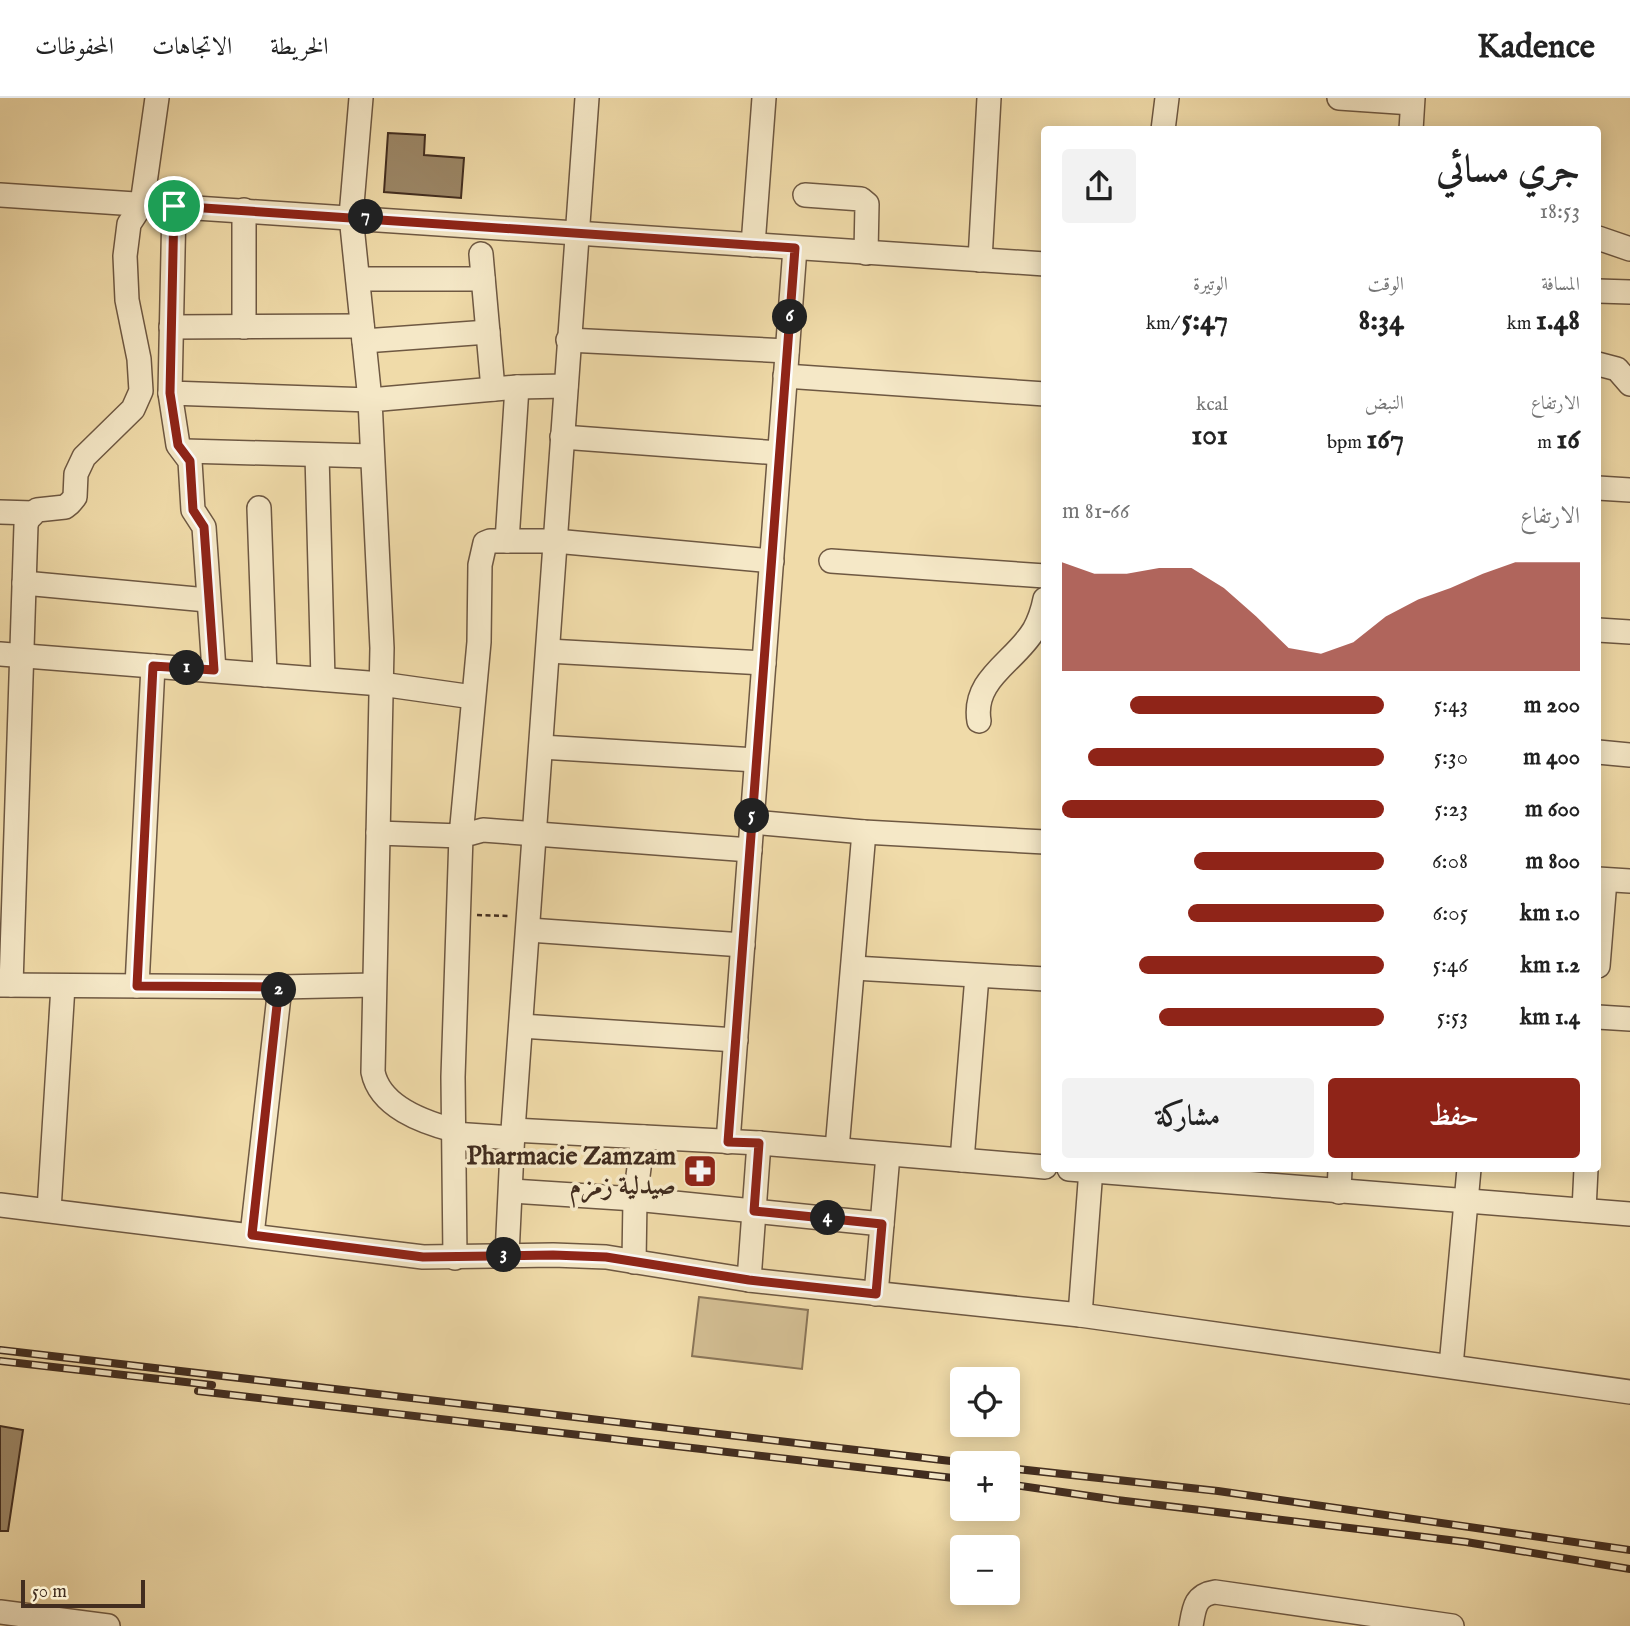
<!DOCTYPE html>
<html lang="ar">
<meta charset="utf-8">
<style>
:root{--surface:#fff;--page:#f2f2f2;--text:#222;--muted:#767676;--line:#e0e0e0;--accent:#8f2418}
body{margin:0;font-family:"IM FELL English",Amiri,serif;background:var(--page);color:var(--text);direction:rtl;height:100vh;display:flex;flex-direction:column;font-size:26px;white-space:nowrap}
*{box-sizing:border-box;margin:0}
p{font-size:23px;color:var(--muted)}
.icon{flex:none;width:38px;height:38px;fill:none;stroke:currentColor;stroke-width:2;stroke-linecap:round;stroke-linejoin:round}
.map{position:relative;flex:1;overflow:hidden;direction:ltr}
.drawer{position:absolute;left:1041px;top:28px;width:560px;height:1046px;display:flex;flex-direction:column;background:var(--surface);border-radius:7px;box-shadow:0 4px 18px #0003;direction:rtl}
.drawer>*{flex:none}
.tools{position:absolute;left:950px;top:1269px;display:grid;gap:14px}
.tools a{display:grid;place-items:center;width:70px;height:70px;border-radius:7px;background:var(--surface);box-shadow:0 4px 18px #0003;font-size:35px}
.scale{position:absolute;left:21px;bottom:18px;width:124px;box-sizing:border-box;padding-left:7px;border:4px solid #422d1f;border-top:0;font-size:19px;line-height:24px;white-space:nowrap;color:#422d1f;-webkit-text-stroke:5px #f5e8c7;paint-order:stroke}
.pin{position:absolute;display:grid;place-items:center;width:60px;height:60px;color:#fff;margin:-30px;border:4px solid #fff;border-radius:50%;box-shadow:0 2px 7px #0007}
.km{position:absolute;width:35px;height:35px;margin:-18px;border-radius:50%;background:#222;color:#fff;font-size:19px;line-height:35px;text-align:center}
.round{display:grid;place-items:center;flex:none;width:74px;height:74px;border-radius:7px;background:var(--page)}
.headline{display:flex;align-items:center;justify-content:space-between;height:119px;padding:0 21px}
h1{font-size:38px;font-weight:700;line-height:52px}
.metrics{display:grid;grid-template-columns:repeat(3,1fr);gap:10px;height:119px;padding:7px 21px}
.metrics div{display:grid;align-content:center}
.metrics b{font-size:30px;font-weight:700}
.metrics small{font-size:19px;font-weight:400}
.metrics p{font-size:19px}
.chart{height:196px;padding:14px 21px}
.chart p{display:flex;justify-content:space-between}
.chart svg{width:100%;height:126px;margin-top:7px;fill:var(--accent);opacity:.7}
.button{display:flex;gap:14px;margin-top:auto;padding:14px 21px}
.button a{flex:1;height:80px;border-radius:7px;background:var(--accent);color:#fff;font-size:28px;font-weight:700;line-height:80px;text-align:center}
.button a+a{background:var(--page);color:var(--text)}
ul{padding:0 21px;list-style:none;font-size:23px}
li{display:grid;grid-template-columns:112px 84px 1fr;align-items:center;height:52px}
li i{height:18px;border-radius:9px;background:var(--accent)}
header{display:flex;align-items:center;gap:42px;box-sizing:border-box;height:98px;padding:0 35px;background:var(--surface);border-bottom:2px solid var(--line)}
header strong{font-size:33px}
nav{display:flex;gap:38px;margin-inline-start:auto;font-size:24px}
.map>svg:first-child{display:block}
</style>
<header>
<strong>Kadence</strong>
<nav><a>الخريطة</a><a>الاتجاهات</a><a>المحفوظات</a></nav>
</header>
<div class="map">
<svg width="1630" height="1528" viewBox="0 0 1630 1528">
<rect width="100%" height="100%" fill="#f0dba9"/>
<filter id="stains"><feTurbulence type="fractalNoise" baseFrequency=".00286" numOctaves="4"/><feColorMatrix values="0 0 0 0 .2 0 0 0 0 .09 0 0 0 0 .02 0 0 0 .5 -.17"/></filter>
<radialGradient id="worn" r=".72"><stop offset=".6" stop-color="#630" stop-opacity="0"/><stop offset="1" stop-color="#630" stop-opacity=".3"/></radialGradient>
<polygon fill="#d2bd92" stroke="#8a7558" stroke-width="2" points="699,1199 808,1212 802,1271 692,1258"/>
<g fill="#9c8767" stroke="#422d1f" stroke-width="2">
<polygon points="388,35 425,37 424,57 464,60 461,100 384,94"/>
<polygon points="0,1328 23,1332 8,1433 0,1433"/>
</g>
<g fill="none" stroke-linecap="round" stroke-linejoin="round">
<g stroke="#6e5842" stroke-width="26">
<g id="minor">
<polyline points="1339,0 1412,5"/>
<polyline points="1163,32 1167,0"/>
<polyline points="1411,32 1413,0"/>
<polyline points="0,97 1045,166"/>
<polyline points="805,97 861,101 867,106 866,155"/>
<polyline points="174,108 170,295 370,302 351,118 361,0"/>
<polyline points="244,112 244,229"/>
<polyline points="1598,140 1630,151"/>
<polyline points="753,147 764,0"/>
<polyline points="481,156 493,291"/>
<polyline points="980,162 989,0"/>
<polyline points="358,181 483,181"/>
<polyline points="1598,193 1630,194"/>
<polyline points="171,229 362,228"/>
<polyline points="568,242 787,253"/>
<polyline points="364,243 488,234"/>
<polyline points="1598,266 1617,271 1630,286"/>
<polyline points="785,278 1045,296"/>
<polyline points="170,295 178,347 190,363 193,412 204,429 214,572"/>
<polyline points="562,339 779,355"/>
<polyline points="185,353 372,358"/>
<polyline points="317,357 323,581"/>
<polyline points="1598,390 1630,392"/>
<polyline points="259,410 265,577"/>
<polyline points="0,414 33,415"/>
<polyline points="507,443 517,289"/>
<polyline points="831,463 1045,478"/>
<polyline points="24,485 207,502"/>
<polyline points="1598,532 1630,534"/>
<polyline points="548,553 764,565"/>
<polyline points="0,556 381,586 473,599"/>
<path d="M 979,623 C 972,581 1015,564 1034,532 C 1039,523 1043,511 1045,501"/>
<polyline points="541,649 756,662"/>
<polyline points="1598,654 1630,657"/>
<polyline points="752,724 864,734 1045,744"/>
<polyline points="378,735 461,738 479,544 480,467 485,445 490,443 555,443 772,463"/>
<polyline points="1598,781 1630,783"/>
<polyline points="529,832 743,847"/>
<polyline points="1598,868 1605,782"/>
<polyline points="854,870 1045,881"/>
<polyline points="0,887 280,889 374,887"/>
<polyline points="11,887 26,427 28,421 37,412 65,409 70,405 75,399 76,376 84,359 133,311 141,293 139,261 127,202 125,158 129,126 142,106 157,0"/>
<polyline points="137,888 153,568"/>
<polyline points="1598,919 1630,921"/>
<polyline points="521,928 736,942"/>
<path d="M 453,1032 C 423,1024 380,1009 373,974 L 382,550 L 370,302 L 517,289 L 566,288"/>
<polyline points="513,1032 759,1045 1045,1069"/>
<polyline points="453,1036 513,1040"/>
<polyline points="728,1044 795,150"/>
<polyline points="837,1051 864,734"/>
<polyline points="962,1062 977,878"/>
<polyline points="1069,1071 1630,1116"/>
<polyline points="512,1093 635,1101 882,1126"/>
<polyline points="1339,1094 1340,1071"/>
<polyline points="0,1107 423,1159 553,1157 606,1159 749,1182 1080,1217 1630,1294"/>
<polyline points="49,1112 63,888"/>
<polyline points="1584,1112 1586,1071"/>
<polyline points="252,1137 280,889"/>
<polyline points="507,1157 513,1032 587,0"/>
<polyline points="455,1160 453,979 461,738 483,732 750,752"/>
<polyline points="634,1164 635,1101 643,1039"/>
<polyline points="749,1182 759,1045"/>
<polyline points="876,1196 888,1057"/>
<polyline points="1080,1217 1091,1071"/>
<polyline points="1451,1268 1469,1071"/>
<polyline points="0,1514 108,1528"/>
<path d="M 1191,1528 C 1194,1510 1195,1497 1215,1494 L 1452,1528"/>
</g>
</g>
<polyline stroke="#422d1f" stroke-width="2.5" stroke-dasharray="5 3.5" stroke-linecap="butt" points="477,817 509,818"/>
<use href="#minor" stroke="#f5e8c7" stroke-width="23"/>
<g stroke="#422d1f" stroke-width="8">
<g id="rail">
<polyline points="0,1252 968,1365"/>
<polyline points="0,1263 212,1287"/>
<polyline points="198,1293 962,1381"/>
<polyline points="1008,1370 1218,1393 1630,1452"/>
<polyline points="1008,1386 1117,1402 1466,1444 1630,1471"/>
</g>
</g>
<use href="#rail" stroke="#f5e8c7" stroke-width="5" stroke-dasharray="16" stroke-linecap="butt"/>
</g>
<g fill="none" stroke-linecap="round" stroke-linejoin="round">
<g stroke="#fff" stroke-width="14">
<polygon id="route" points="174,108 795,150 728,1044 759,1045 754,1113 882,1126 876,1196 749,1182 606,1159 553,1157 423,1159 252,1137 279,889 137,888 153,568 214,572 204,429 193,412 190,363 178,347 170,295"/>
</g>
<use href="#route" stroke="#8f2418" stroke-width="9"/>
</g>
<defs>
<g id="pharmacy-square" transform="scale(1.75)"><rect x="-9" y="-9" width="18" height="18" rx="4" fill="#8f2418" stroke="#f5e8c7"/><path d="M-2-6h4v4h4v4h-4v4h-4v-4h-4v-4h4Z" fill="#fff"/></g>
</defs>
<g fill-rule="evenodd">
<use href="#pharmacy-square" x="700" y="1073"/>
</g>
<g text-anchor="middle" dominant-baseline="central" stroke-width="7" stroke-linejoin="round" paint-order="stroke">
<g font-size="26" font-weight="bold" fill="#422d1f" stroke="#f5e8c7" text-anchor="end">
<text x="676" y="1058">Pharmacie Zamzam<tspan x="676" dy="30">صيدلية زمزم</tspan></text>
</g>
</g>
<rect width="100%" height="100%" filter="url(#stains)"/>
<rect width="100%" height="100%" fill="url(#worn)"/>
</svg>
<div class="tools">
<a><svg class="icon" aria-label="locate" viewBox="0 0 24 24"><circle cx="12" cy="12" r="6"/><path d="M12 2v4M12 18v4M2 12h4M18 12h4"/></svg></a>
<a>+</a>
<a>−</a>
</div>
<div class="scale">50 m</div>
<div class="pin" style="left:174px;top:108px;background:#1e9e55"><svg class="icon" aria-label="arrive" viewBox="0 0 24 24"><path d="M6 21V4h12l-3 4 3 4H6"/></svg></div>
<b class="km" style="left:187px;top:570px">1</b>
<b class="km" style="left:279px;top:892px">2</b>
<b class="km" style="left:504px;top:1157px">3</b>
<b class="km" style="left:828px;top:1120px">4</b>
<b class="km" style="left:752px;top:718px">5</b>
<b class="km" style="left:790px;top:219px">6</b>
<b class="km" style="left:366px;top:119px">7</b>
<section class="drawer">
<div class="headline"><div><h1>جري مسائي</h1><p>18:53</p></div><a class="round"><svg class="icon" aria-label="share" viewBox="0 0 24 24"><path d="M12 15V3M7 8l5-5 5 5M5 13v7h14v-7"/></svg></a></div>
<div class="metrics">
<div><p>المسافة</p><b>1.48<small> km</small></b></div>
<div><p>الوقت</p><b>8:34</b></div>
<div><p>الوتيرة</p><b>5:47<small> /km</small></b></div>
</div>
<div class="metrics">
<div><p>الارتفاع</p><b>16<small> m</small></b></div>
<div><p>النبض</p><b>167<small> bpm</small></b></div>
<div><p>kcal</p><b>101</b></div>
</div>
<div class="chart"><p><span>الارتفاع</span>66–81 m</p>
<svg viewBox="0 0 160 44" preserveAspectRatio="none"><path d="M0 44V6L10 10L20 10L30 8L40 8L50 15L60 25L70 36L80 38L90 34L100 25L110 19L120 15L130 10L140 6L150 6L160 6V44z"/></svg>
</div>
<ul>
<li><b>200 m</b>5:43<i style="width:79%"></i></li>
<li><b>400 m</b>5:30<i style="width:92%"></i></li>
<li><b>600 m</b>5:23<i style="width:100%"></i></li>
<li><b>800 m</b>6:08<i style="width:59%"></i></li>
<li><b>1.0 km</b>6:05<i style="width:61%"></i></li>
<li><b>1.2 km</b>5:46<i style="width:76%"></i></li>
<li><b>1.4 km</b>5:53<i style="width:70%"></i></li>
</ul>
<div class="button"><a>حفظ</a><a>مشاركة</a></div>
</section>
</div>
